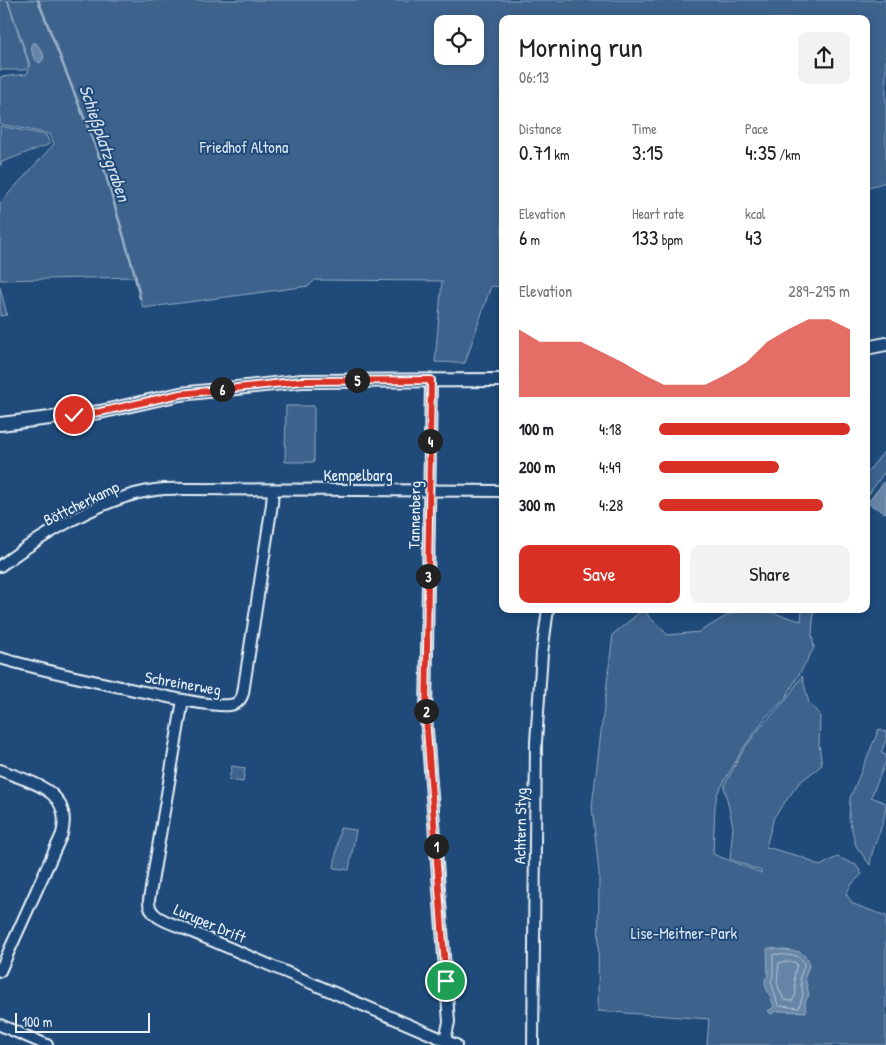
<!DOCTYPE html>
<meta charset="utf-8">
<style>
:root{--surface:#fff;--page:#f2f2f2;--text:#202124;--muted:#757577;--accent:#d93025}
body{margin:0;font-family:"Patrick Hand",sans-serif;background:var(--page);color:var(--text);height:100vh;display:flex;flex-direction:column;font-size:19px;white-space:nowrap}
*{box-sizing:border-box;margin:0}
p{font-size:16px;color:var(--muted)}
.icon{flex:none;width:28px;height:28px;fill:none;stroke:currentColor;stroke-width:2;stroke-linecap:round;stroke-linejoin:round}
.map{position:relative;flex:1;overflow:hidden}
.panel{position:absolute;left:499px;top:15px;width:371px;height:598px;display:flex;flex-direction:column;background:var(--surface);border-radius:10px;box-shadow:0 2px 8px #0003}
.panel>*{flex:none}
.tools{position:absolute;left:434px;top:15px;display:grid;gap:10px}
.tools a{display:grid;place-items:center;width:50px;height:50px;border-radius:10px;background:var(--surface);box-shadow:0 2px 8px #0003;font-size:25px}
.scale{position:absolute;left:15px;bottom:12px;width:135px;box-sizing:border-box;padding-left:5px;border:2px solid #e8f1f8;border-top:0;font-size:14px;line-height:18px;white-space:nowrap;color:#e8f1f8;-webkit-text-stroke:4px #1f4a7a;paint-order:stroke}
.pin{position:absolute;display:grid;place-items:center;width:42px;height:42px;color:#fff;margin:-21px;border:2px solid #fff;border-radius:50%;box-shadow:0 1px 5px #0007}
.km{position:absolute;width:25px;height:25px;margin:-12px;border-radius:50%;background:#222;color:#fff;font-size:14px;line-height:25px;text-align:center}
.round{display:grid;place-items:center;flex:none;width:52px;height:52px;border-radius:10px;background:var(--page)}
.head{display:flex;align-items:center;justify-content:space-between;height:85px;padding:0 20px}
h1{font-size:28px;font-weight:600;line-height:38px}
.stats{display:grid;grid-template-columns:repeat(3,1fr);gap:8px;height:85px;padding:5px 20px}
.stats div{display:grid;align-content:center}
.stats b{font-size:21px;font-weight:600}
.stats small{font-size:14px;font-weight:400}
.stats p{font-size:14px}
.chart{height:140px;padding:10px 20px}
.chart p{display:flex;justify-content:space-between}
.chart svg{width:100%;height:90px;margin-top:5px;fill:var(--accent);opacity:.7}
.action{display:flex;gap:10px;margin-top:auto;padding:10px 20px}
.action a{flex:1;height:58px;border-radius:10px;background:var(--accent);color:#fff;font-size:20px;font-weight:600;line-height:58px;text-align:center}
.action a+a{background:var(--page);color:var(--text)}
ul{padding:0 20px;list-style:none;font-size:16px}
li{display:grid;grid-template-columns:80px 60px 1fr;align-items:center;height:38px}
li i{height:12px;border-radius:6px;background:var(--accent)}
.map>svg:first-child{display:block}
</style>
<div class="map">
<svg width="886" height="1045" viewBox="0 0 886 1045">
<rect width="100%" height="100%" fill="#1f4a7a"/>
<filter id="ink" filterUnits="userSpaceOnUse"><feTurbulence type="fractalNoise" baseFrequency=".02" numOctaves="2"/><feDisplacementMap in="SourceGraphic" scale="10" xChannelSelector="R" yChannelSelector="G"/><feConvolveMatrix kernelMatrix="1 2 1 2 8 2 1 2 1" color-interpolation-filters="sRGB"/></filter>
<g filter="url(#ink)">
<g fill="#3c628c" stroke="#92aac2" fill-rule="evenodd">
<polygon points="0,0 7,0 29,65 25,70 0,70"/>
<path d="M 8,0 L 886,0 L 886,182 L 866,188 L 866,19 L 502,19 L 502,287 L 491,286 L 465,363 L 435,362 L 442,281 L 315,280 L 309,286 L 143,308 L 134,277 L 0,280 L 0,203 L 54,144 L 50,134 L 0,124 L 0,77 L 27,74 L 30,65 ZM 442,24 L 475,24 L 475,56 L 442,56 Z"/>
<polygon points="0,126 46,135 50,144 2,162 0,166"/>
<polygon points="0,287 7,315 0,316"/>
<polygon points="286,406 314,406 314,462 285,462"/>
<polygon points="886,449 886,470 866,498 866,474"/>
<polygon points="644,609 649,617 668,635 699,632 730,614 744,610 762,610 801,621 802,609 814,609 812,634 814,648 785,699 766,717 742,750 717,794 715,806 713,854 761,873 761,871 730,859 733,826 724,786 744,749 763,724 786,700 802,676 809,703 820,715 819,745 822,765 799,783 774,817 766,847 802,857 820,866 837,857 856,865 862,874 851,885 846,894 853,904 886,916 886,1045 707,1045 709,1019 598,1011 599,873 592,806 613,634"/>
<path d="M 879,729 L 886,732 L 886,740 L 881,753 L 886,755 L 886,761 L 871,797 L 886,803 C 886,825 872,843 870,865 L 856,846 L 849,818 L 850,798 Z"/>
<polygon points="232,766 245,768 243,782 229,780"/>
<polygon points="340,828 356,830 349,870 334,868"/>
</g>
<g fill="#6685a7" stroke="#9ab0c7">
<path d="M 32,43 L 36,43 L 43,53 L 44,58 L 40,63 C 32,59 31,51 32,43 Z"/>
<polygon points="886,480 886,512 885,513 867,503"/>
<path d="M 769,948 L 800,952 L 808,959 L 809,966 L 805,977 L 809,995 L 805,1002 L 806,1012 L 777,1011 L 771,1014 L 768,1011 L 774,1007 C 772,998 765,989 765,981 C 766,974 768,980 768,973 C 767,965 768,958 767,949 Z"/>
</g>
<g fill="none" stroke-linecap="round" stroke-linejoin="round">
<g stroke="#b4c6d8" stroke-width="1">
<polygon points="775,954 797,956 803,961 804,966 800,977 803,994 799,1008 780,1006 778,1005 771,981 773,975 773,956"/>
<polygon points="782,962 795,962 797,964 794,976 796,994 792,1001 784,1000 779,989 777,982 779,963"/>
</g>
<polyline stroke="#9ab0c7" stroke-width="2.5" points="38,0 104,169 135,275 140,298"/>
<g stroke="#e8f1f8" stroke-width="14">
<g id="minor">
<polyline points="431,380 426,717 449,1022 445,1040"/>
<path d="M 0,566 C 42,535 103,497 155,490 C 168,488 181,489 193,489 L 502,491"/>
<path d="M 0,658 C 51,673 102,683 154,694 C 174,698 211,707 230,705 C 238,704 241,700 243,693 L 272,504 L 273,490"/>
<path d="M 183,700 L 149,900 C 147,918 172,923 185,929 L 456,1045"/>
<path d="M 0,770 C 32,783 73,790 62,834 L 0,971"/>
<polyline points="0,1025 47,1045"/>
<polyline points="533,1045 536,742 542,653 548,609"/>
</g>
</g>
<g stroke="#e8f1f8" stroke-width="16">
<g id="major">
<polyline points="866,348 886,344"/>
<polyline points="0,424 100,412 180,394 302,381 502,380"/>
</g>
</g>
<use href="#minor" stroke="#1f4a7a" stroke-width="10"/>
<use href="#major" stroke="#1f4a7a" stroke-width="12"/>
</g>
</g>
<g fill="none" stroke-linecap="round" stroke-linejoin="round" filter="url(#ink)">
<g stroke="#fff" stroke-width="10">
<polyline id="route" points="74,415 100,412 180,394 302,381 431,380 426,717 446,981"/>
</g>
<use href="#route" stroke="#d93025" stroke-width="6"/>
</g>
<g text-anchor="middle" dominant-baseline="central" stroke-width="4" stroke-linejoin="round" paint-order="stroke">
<g font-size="16" fill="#d7e3ed" stroke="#1f4a7a">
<text x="244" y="147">Friedhof Altona</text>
<text x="684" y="933">Lise-Meitner-Park</text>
</g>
<g font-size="16" fill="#e8f1f8" stroke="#1f4a7a">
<text x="358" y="475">Kempelbarg</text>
<text transform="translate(81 503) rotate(-26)">Böttcherkamp</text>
<text transform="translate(414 515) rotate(-89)">Tannenberg</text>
<text transform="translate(183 683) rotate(10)">Schreinerweg</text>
<text transform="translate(520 826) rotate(-89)">Achtern Styg</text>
<text transform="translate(210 923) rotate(23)">Luruper Drift</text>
</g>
<g font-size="18" font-style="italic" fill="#d4e1ec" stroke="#1f4a7a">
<text transform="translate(105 143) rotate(71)">Schießplatzgraben</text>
</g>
</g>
</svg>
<div class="tools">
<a><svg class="icon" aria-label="locate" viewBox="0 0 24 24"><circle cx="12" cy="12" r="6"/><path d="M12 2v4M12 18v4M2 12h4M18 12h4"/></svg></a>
</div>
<div class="scale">100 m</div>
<div class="pin" style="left:446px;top:981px;background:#1e9e55"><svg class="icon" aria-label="arrive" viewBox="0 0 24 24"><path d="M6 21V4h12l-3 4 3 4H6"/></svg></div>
<div class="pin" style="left:74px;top:415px;background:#d93025"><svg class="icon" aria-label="check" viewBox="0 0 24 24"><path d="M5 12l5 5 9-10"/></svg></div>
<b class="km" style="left:436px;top:846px">1</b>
<b class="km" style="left:426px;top:711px">2</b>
<b class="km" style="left:428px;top:576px">3</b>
<b class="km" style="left:430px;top:441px">4</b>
<b class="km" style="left:357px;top:380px">5</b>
<b class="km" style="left:222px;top:389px">6</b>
<section class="panel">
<div class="head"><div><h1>Morning run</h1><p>06:13</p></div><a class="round"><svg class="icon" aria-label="share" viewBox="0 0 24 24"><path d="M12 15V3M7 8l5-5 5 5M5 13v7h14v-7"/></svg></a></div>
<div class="stats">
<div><p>Distance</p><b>0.71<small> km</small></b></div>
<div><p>Time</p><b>3:15</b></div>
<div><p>Pace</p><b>4:35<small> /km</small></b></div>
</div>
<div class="stats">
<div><p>Elevation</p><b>6<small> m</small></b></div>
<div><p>Heart rate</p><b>133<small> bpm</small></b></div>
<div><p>kcal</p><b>43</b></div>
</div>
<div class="chart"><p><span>Elevation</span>289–295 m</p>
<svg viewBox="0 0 160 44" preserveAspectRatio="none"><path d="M0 44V11L10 17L20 17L30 17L40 22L50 27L60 33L70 38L80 38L90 38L100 33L110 27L120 17L130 11L140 6L150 6L160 11V44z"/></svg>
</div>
<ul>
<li><b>100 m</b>4:18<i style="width:100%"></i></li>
<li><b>200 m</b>4:49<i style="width:63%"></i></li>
<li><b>300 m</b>4:28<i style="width:86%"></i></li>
</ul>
<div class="action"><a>Save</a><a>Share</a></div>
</section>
</div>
